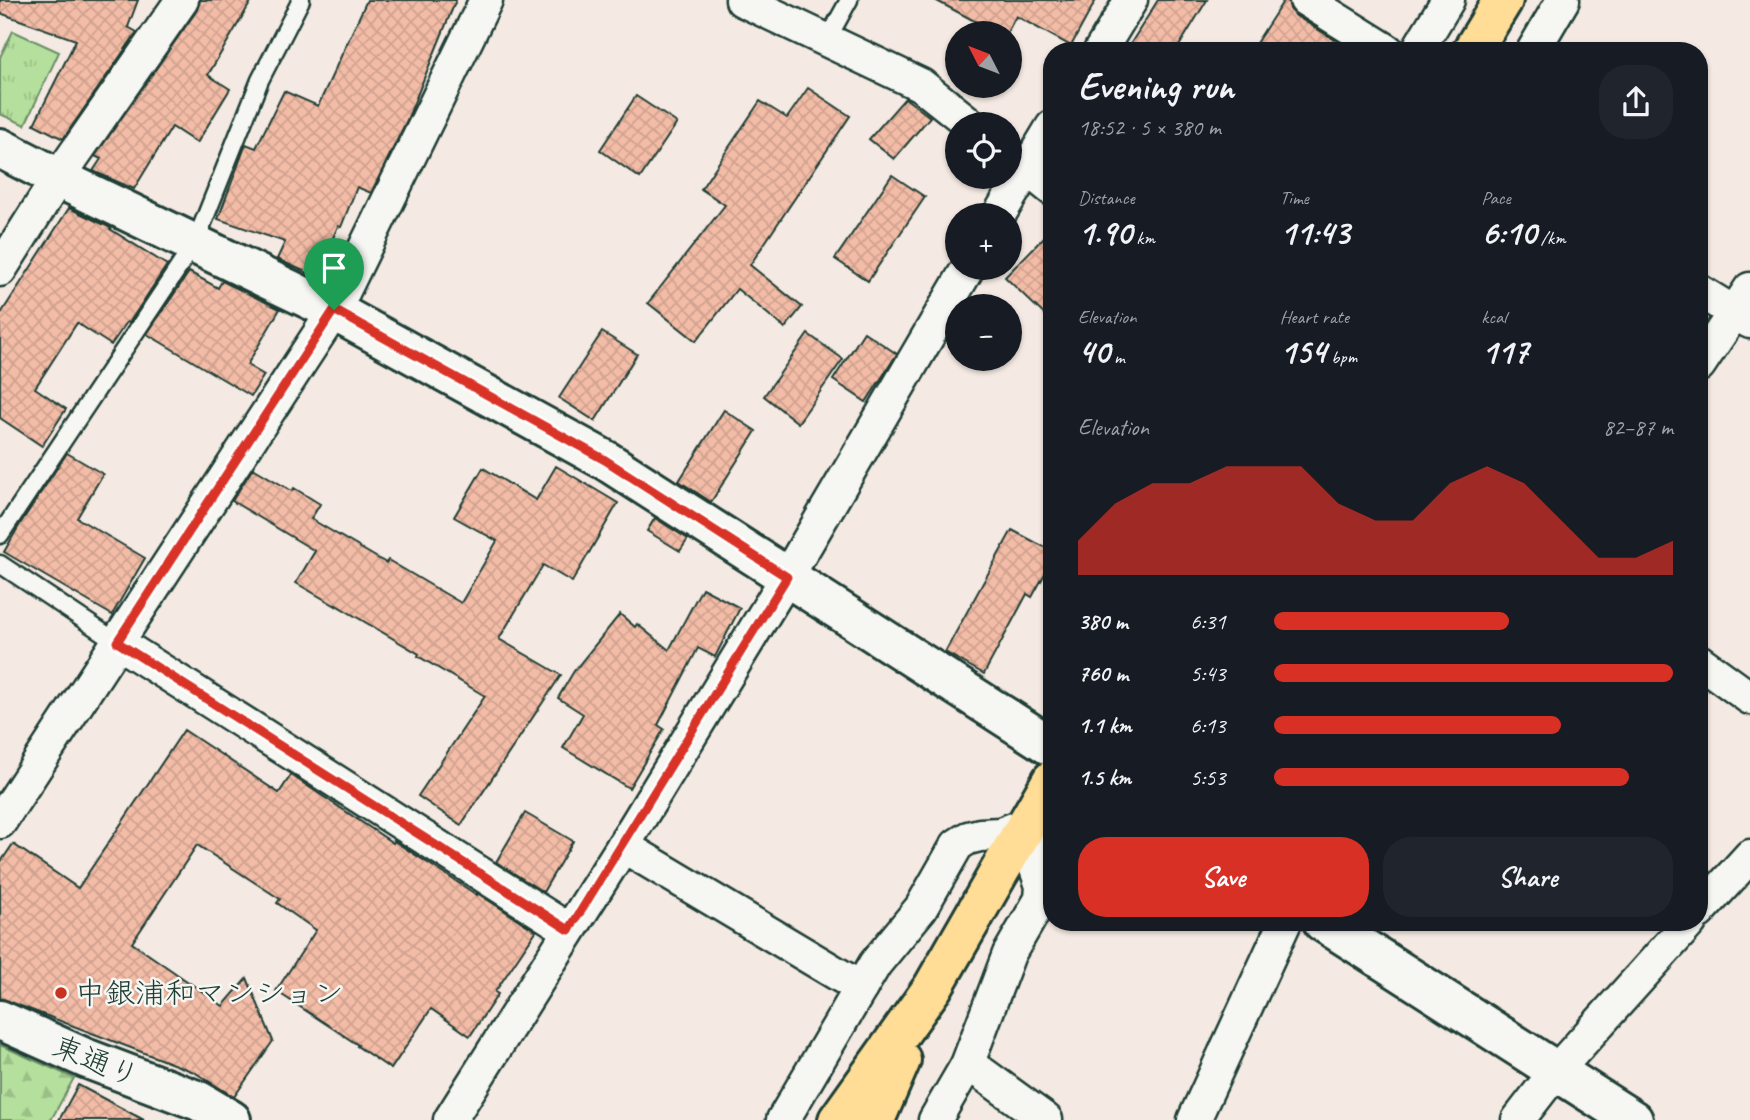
<!DOCTYPE html>
<meta charset="utf-8">
<style>
:root{--surface:#171b24;--page:#20242c;--text:#f1f3f6;--muted:#9ea1a6;--accent:#d93025}
body{margin:0;font-family:Caveat,"Klee One",sans-serif;background:var(--page);color:var(--text);height:100vh;display:flex;flex-direction:column;font-size:26px;white-space:nowrap}
*{box-sizing:border-box;margin:0}
p{font-size:23px;color:var(--muted)}
.icon{flex:none;width:38px;height:38px;fill:none;stroke:currentColor;stroke-width:2;stroke-linecap:round;stroke-linejoin:round}
.map{position:relative;flex:1;overflow:hidden}
.panel{position:absolute;left:1043px;top:42px;width:665px;height:889px;display:flex;flex-direction:column;background:var(--surface);border-radius:28px;box-shadow:0 2px 5px #0004}
.panel>*{flex:none}
.needle{width:46px;rotate:312deg}
.controls{position:absolute;left:945px;top:21px;display:grid;gap:14px}
.controls a{display:grid;place-items:center;width:77px;height:77px;border-radius:50%;background:var(--surface);box-shadow:0 2px 5px #0004;font-size:35px}
.pin{position:absolute;display:grid;place-items:center;width:60px;height:60px;color:#fff;margin:-72px -30px;border-radius:50% 50% 50% 0;rotate:-45deg;box-shadow:0 0 7px #0007}
.pin .icon{rotate:45deg}
.round{display:grid;place-items:center;flex:none;width:74px;height:74px;border-radius:28px;background:var(--page)}
.overview{display:flex;align-items:center;justify-content:space-between;height:119px;padding:0 35px}
h1{font-size:38px;font-weight:700;line-height:52px}
.stats{display:grid;grid-template-columns:repeat(3,1fr);gap:10px;height:119px;padding:7px 35px}
.stats div{display:grid;align-content:center}
.stats b{font-size:35px;font-weight:700}
.stats small{font-size:19px;font-weight:400}
.stats p{font-size:19px}
.chart{height:196px;padding:14px 35px}
.chart p{display:flex;justify-content:space-between}
.chart svg{width:100%;height:126px;margin-top:7px;fill:var(--accent);opacity:.7}
.action{display:flex;gap:14px;margin-top:auto;padding:14px 35px}
.action a{flex:1;height:80px;border-radius:28px;background:var(--accent);color:#fff;font-size:28px;font-weight:700;line-height:80px;text-align:center}
.action a+a{background:var(--page);color:var(--text)}
ul{padding:0 35px;list-style:none;font-size:23px}
li{display:grid;grid-template-columns:112px 84px 1fr;align-items:center;height:52px}
li i{height:18px;border-radius:9px;background:var(--accent)}
.map>svg:first-child{display:block}
</style>
<div class="map">
<svg width="1750" height="1120" viewBox="0 0 1750 1120">
<defs>
<pattern id="forest-firs" width="22" height="20" patternUnits="userSpaceOnUse" patternTransform="scale(1.75)"><rect width="22" height="20" fill="#b5df9c"/><path d="M5 1l3.5 6h-7zM16 11l3.5 6h-7z" fill="#9bc087"/></pattern>
<pattern id="park-tufts" width="24" height="20" patternUnits="userSpaceOnUse" patternTransform="scale(1.75)"><rect width="24" height="20" fill="#b5df9c"/><path d="M3 7l-1-3M5 7V3M7 7l1-3M15 17l-1-3M17 17v-4M19 17l1-3" fill="none" stroke="#9bc087"/></pattern>
<pattern id="building-cross-hatch" width="8" height="8" patternUnits="userSpaceOnUse" patternTransform="scale(1.75)"><rect width="8" height="8" fill="#f3bca6"/><path d="M0 0l8 8M0 8l8-8" fill="none" stroke="#d0a290"/></pattern>
</defs>
<rect width="100%" height="100%" fill="#f5eae3"/>
<filter id="ink" filterUnits="userSpaceOnUse"><feTurbulence type="fractalNoise" baseFrequency=".0143" numOctaves="2"/><feDisplacementMap in="SourceGraphic" scale="14" xChannelSelector="R" yChannelSelector="G"/><feConvolveMatrix kernelMatrix="1 2 1 2 8 2 1 2 1" color-interpolation-filters="sRGB"/></filter>
<g filter="url(#ink)">
<polygon fill="url(#forest-firs)" stroke="#6a8e68" stroke-width="2" points="0,1045 74,1078 51,1120 0,1120"/>
<polygon fill="url(#park-tufts)" stroke="#6a8e68" stroke-width="2" points="13,31 59,52 25,125 0,114 0,57"/>
<g fill="url(#building-cross-hatch)" stroke="#1f3d34" stroke-width="2">
<polygon points="0,0 138,0 128,27 137,32 63,139 34,124 76,40 0,13"/>
<polygon points="200,0 252,0 208,75 230,89 197,143 172,127 134,189 93,171 101,159 95,156 197,10"/>
<polygon points="367,0 456,0 407,120 371,193 357,187 341,227 338,226 317,277 277,259 285,242 218,219 246,144 256,148 284,91 318,106"/>
<polygon points="935,0 1096,0 1071,46 1016,16 1007,33 997,33"/>
<polygon points="1158,0 1207,0 1176,51 1126,51"/>
<polygon points="1284,0 1288,0 1290,9 1296,16 1353,51 1251,51"/>
<polygon points="808,88 850,116 750,265 802,307 785,328 737,289 696,341 648,303 725,205 701,189 760,101 787,118"/>
<polygon points="636,96 677,123 640,178 600,150"/>
<polygon points="905,98 930,117 894,159 869,139"/>
<polygon points="892,175 925,197 868,281 835,259"/>
<polygon points="69,208 111,228 110,229 167,265 129,323 127,322 111,345 77,323 35,388 66,409 42,446 0,418 0,315"/>
<polygon points="1052,229 1052,322 1005,277"/>
<polygon points="189,272 218,288 222,281 280,309 247,365 264,375 251,396 147,334"/>
<polygon points="602,332 637,354 595,421 559,398"/>
<polygon points="864,332 897,354 866,402 833,380"/>
<polygon points="808,334 843,359 798,423 764,396"/>
<polygon points="724,410 756,431 711,502 679,481"/>
<polygon points="67,453 103,474 77,518 145,558 112,615 4,552 20,524"/>
<polygon points="556,466 618,503 572,582 543,565 499,639 561,675 461,825 418,796 485,696 418,656 419,654 336,605 336,606 296,583 315,551 232,501 253,468 292,491 294,488 320,504 311,519 386,563 388,560 461,603 497,541 454,517 483,468 536,500"/>
<polygon points="655,518 688,539 680,551 647,531"/>
<polygon points="1012,530 1052,551 1052,561 1032,597 1027,594 984,674 945,652"/>
<polygon points="702,588 740,608 715,657 698,648 658,725 664,729 629,788 563,748 583,714 558,698 574,671 620,614 635,627 637,624 669,650"/>
<polygon points="184,730 279,793 291,775 393,843 394,841 477,895 477,893 536,931 495,992 498,994 470,1036 431,1009 391,1069 357,1046 358,1045 276,991 316,930 277,903 280,899 197,845 132,943 223,1006 247,978 273,1041 234,1097 194,1072 0,998 0,863 13,844 78,888"/>
<polygon points="525,813 573,841 543,892 496,862"/>
<polygon points="78,1085 144,1120 59,1120"/>
</g>
<g fill="none" stroke-linecap="round" stroke-linejoin="round">
<g stroke="#1f3d34" stroke-width="21">
<g id="service">
<polyline points="827,40 849,0"/>
<polyline points="0,535 195,243 260,80 301,0"/>
<polyline points="0,564 117,642"/>
</g>
</g>
<g stroke="#1f3d34" stroke-width="37">
<g id="minor">
<polyline points="742,0 921,85 970,124"/>
<polyline points="1306,0 1388,51"/>
<polyline points="1100,51 1131,0"/>
<polyline points="1417,51 1448,0"/>
<polyline points="1533,51 1563,0"/>
<polyline points="1011,156 1052,189"/>
<polyline points="999,215 1052,127"/>
<polyline points="0,270 58,178 182,0"/>
<polyline points="1699,291 1750,322"/>
<polyline points="1699,365 1750,289"/>
<polyline points="117,642 569,930"/>
<polyline points="1699,661 1750,698"/>
<polyline points="0,822 334,311 486,0"/>
<polyline points="623,846 861,988"/>
<polyline points="1699,912 1750,856"/>
<polyline points="967,1065 983,1074 1046,1120"/>
<polyline points="450,1120 623,846 787,577 968,268"/>
<polyline points="783,1120 875,964 921,908 957,845 968,838 980,835 1000,834 1027,824 1030,851 1042,886 1041,899 1009,954 967,1065 935,1120"/>
<polyline points="1194,1120 1285,922"/>
<polyline points="1518,1120 1556,1071 1690,922"/>
</g>
</g>
<g stroke="#1f3d34" stroke-width="44">
<g id="tertiary">
<polyline points="0,148 58,178 334,311 605,460 1052,747"/>
<polyline points="1323,922 1633,1120"/>
<polyline points="0,1020 85,1058 199,1101 231,1120"/>
</g>
</g>
<g stroke="#1f3d34" stroke-width="44">
<g id="trunk">
<polyline points="1472,51 1503,0"/>
<polyline points="838,1120 933,987 1052,780"/>
<polyline points="875,1120 901,1060"/>
</g>
</g>
<use href="#service" stroke="#f6f6f2" stroke-width="16"/>
<use href="#minor" stroke="#f6f6f2" stroke-width="32"/>
<use href="#tertiary" stroke="#f6f6f2" stroke-width="38"/>
<use href="#trunk" stroke="#ffdd96" stroke-width="38"/>
</g>
</g>
<g fill="none" stroke-linecap="round" stroke-linejoin="round" filter="url(#ink)">
<g stroke="#fff" stroke-width="14">
<polygon id="route" points="334,310 605,460 787,577 569,930 117,642"/>
</g>
<use href="#route" stroke="#d93025" stroke-width="9"/>
</g>
<circle fill="#c8321e" stroke="#f6f6f2" stroke-width="2.5" cx="61" cy="993" r="7"/>
<g text-anchor="middle" dominant-baseline="central" stroke-width="5" stroke-linejoin="round" paint-order="stroke">
<g font-size="30" fill="#1f3d34" stroke="#f6f6f2" text-anchor="start">
<text x="75" y="993">中銀浦和マンション</text>
</g>
<g font-size="30" fill="#1f3d34" stroke="#f6f6f2">
<text transform="translate(96 1061) rotate(22)">東通り</text>
</g>
</g>
</svg>
<div class="controls">
<a><svg class="needle" viewBox="-14 -14 28 28"><path d="M0-13l5 13h-10z" fill="#e53935"/><path d="M0 13l5-13h-10z" fill="#9ea1a6"/></svg></a>
<a><svg class="icon" aria-label="locate" viewBox="0 0 24 24"><circle cx="12" cy="12" r="6"/><path d="M12 2v4M12 18v4M2 12h4M18 12h4"/></svg></a>
<a>+</a>
<a>−</a>
</div>
<div class="pin" style="left:334px;top:310px;background:#1e9e55"><svg class="icon" aria-label="arrive" viewBox="0 0 24 24"><path d="M6 21V4h12l-3 4 3 4H6"/></svg></div>
<section class="panel">
<div class="overview"><div><h1>Evening run</h1><p>18:52 · 5 × 380 m</p></div><a class="round"><svg class="icon" aria-label="share" viewBox="0 0 24 24"><path d="M12 15V3M7 8l5-5 5 5M5 13v7h14v-7"/></svg></a></div>
<div class="stats">
<div><p>Distance</p><b>1.90<small> km</small></b></div>
<div><p>Time</p><b>11:43</b></div>
<div><p>Pace</p><b>6:10<small> /km</small></b></div>
</div>
<div class="stats">
<div><p>Elevation</p><b>40<small> m</small></b></div>
<div><p>Heart rate</p><b>154<small> bpm</small></b></div>
<div><p>kcal</p><b>117</b></div>
</div>
<div class="chart"><p><span>Elevation</span>82–87 m</p>
<svg viewBox="0 0 160 44" preserveAspectRatio="none"><path d="M0 44V32L10 19L20 12L30 12L40 6L50 6L60 6L70 19L80 25L90 25L100 12L110 6L120 12L130 25L140 38L150 38L160 32V44z"/></svg>
</div>
<ul>
<li><b>380 m</b>6:31<i style="width:59%"></i></li>
<li><b>760 m</b>5:43<i style="width:100%"></i></li>
<li><b>1.1 km</b>6:13<i style="width:72%"></i></li>
<li><b>1.5 km</b>5:53<i style="width:89%"></i></li>
</ul>
<div class="action"><a>Save</a><a>Share</a></div>
</section>
</div>
